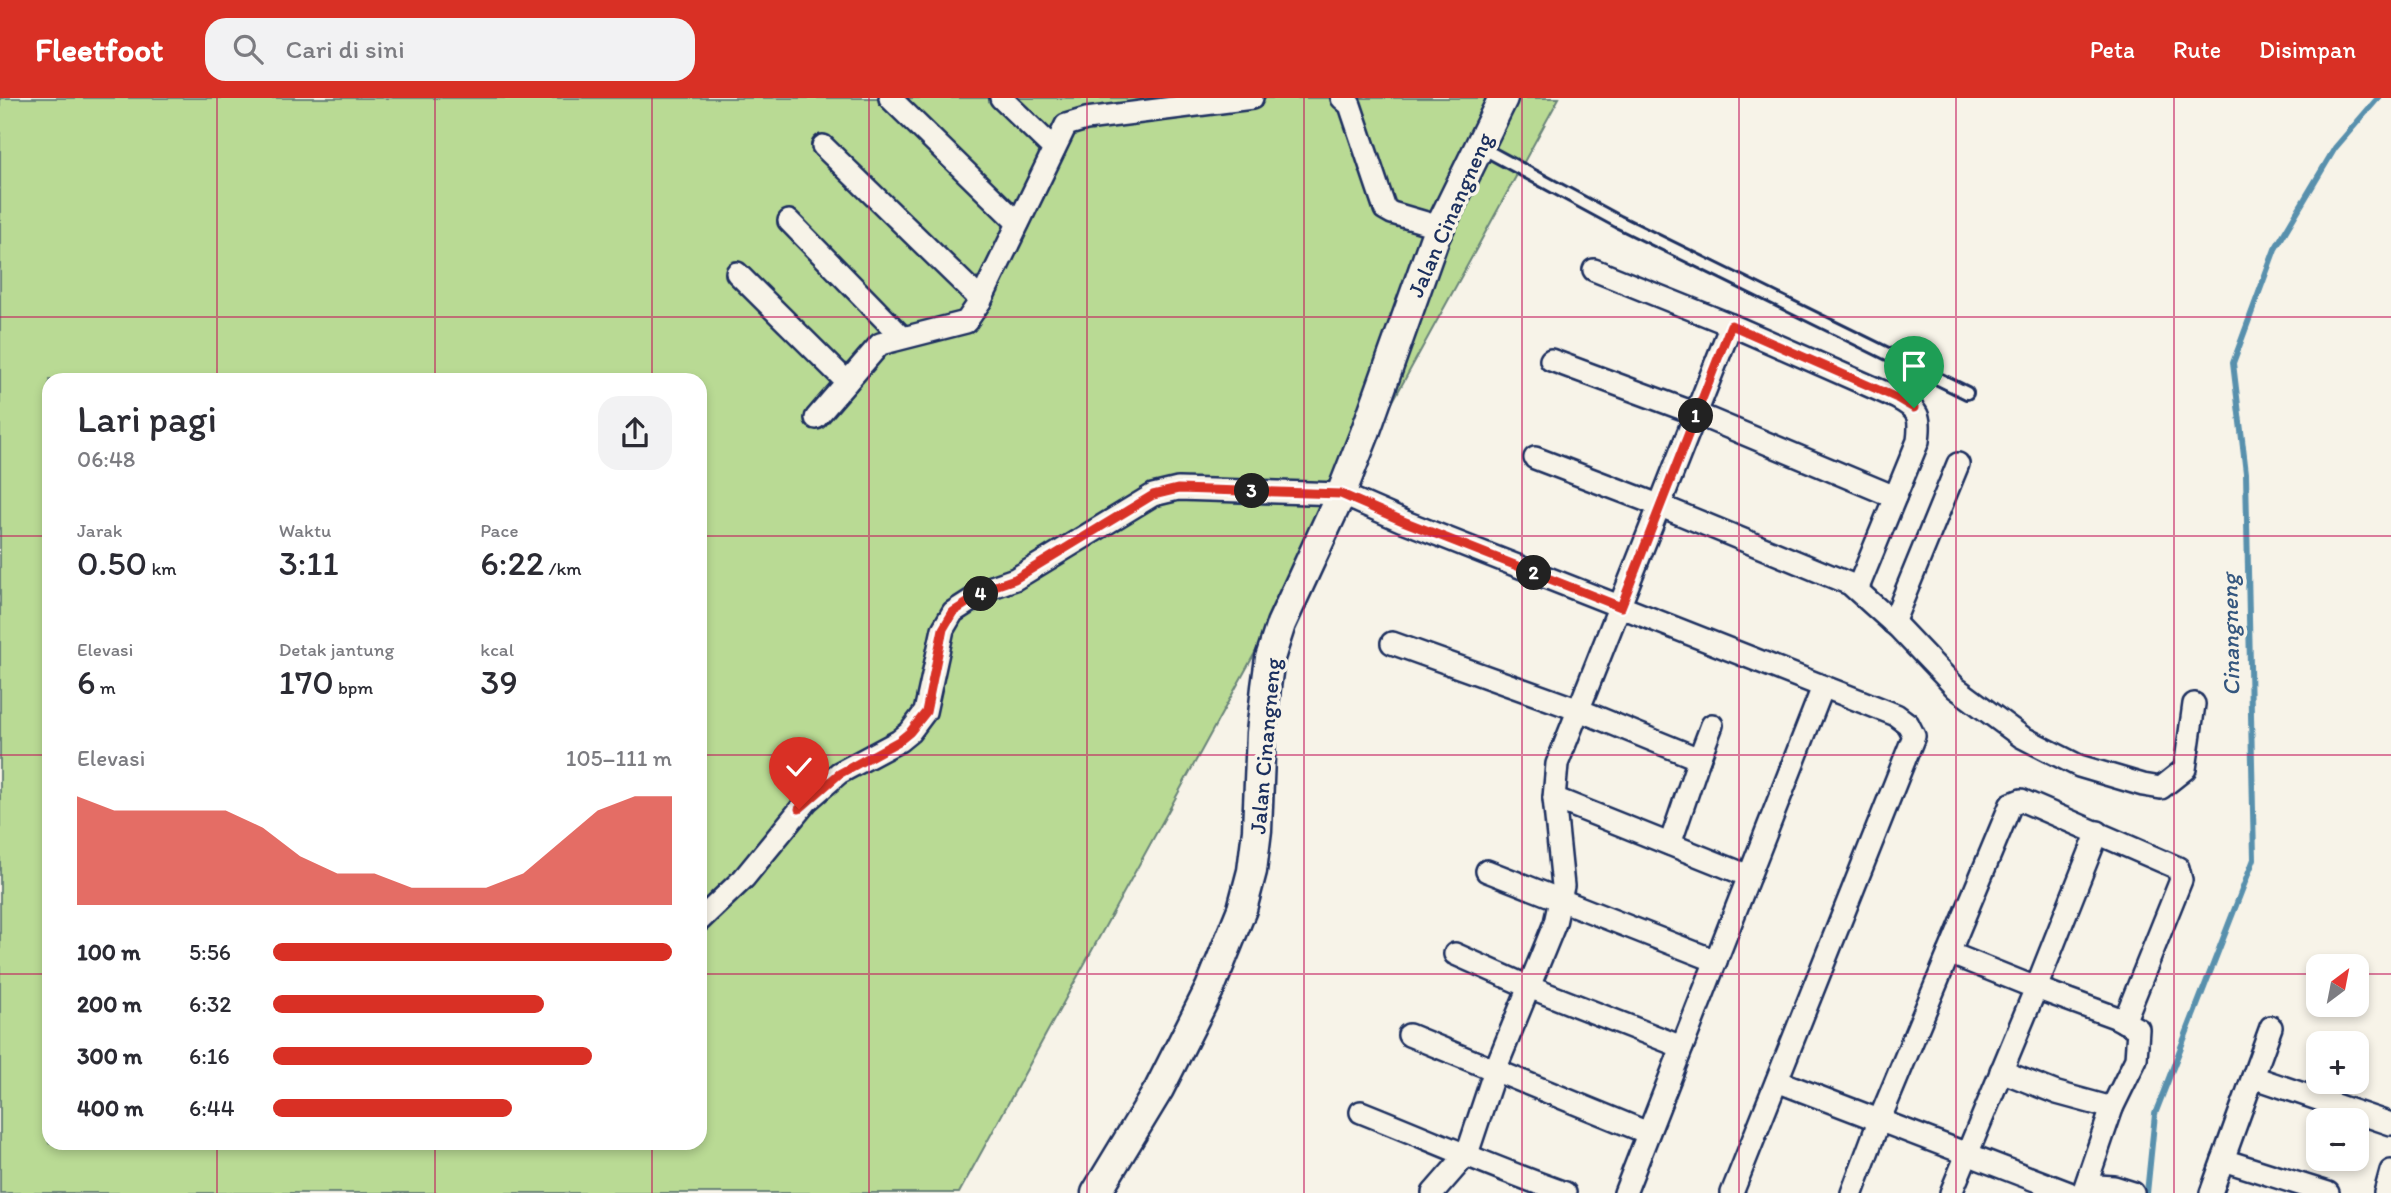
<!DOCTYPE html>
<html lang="id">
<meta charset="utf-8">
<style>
:root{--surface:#fff;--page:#f2f2f3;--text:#2b2b33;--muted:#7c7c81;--accent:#d93025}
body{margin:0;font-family:Itim,sans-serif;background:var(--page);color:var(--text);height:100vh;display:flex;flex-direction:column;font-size:26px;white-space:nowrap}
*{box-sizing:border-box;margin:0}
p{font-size:23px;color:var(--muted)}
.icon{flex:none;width:38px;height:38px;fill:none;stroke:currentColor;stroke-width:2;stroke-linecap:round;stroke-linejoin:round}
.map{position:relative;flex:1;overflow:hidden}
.panel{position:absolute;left:42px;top:275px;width:665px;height:777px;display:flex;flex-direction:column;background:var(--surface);border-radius:21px;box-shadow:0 4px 10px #0003}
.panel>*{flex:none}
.needle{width:46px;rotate:32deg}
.buttons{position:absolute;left:2306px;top:856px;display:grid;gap:14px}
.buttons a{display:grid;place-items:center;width:63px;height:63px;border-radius:14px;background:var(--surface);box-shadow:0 4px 10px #0003;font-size:35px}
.pin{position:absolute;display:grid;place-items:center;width:60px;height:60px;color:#fff;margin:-72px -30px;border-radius:50% 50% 50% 0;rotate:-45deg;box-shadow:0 0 7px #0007}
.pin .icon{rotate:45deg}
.km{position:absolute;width:35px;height:35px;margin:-18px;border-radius:50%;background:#222;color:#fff;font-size:19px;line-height:35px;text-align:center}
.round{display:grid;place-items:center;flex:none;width:74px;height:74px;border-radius:21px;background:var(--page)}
.summary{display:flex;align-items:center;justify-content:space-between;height:119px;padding:0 35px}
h1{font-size:38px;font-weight:600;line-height:52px}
.figures{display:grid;grid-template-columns:repeat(3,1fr);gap:10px;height:119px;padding:7px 35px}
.figures div{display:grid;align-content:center}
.figures b{font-size:35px;font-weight:600}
.figures small{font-size:19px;font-weight:400}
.figures p{font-size:19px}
.chart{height:196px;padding:14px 35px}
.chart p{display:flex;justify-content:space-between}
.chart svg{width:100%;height:126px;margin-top:7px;fill:var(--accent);opacity:.7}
ul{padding:0 35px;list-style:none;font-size:23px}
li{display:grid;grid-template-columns:112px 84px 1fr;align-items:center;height:52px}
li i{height:18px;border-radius:9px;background:var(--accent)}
header{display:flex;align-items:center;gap:42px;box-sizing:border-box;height:98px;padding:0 35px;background:var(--accent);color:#fff}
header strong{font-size:33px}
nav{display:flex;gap:38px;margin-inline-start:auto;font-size:24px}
.search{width:490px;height:63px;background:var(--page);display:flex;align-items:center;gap:18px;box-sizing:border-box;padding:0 24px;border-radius:21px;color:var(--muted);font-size:26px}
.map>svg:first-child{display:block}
</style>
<header>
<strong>Fleetfoot</strong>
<div class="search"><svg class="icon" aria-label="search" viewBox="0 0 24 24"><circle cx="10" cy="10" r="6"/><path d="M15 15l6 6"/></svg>Cari di sini</div>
<nav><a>Peta</a><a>Rute</a><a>Disimpan</a></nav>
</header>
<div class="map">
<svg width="2391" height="1095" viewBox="0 0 2391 1095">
<rect width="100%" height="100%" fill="#f7f3e8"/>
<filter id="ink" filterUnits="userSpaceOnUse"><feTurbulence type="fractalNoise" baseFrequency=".0143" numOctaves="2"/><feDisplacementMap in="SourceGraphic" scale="14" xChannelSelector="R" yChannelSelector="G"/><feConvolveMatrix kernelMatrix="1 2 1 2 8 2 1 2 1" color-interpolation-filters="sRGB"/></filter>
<g filter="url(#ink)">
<path fill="#b9da94" stroke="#6a8479" stroke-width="2" fill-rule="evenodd" d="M 0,0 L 1559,0 L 959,1095 L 0,1095 ZM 49,282 L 700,282 L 700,1045 L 49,1045 Z"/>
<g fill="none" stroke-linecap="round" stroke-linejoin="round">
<polyline stroke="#5990ad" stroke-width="6" points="2147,1095 2155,1016 2254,761 2246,375 2233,265 2275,151 2335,50 2378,0"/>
<g stroke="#1b2f5e" stroke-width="16">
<polyline id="lane" points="1480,49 1619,124 1967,295"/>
</g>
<g stroke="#1b2f5e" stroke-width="26">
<g id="street">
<polyline points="890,0 1018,125"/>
<polyline points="1001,0 1054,51"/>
<polyline points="1342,0 1350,7 1385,111 1392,115 1440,129"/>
<polyline points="823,48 981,202"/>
<polyline points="789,123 902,239"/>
<path d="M 1594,172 L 1731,227 L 1897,300 C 1919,312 1921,318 1918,343 L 1857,492"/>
<polyline points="737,175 847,284"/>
<polyline points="1551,262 1697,316 1895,399"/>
<polyline points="816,320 880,246 966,224 981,202 1066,27 1086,21 1252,0"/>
<polyline points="1535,360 1661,408 1850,486 1899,530 1956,590 2022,639 2079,668 2143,687 2161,690 2185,671 2194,606"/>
<polyline points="1893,525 1958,366"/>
<polyline points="1392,545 1579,612 1699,661 1670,746"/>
<polyline points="1699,661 1712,627"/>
<polyline points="1554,700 1749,778"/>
<polyline points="1487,773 1716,863"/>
<polyline points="700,822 744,780 807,703 839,675 899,643 910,634 925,614 943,531 953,514 992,489 1015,481 1153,397 1178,391 1341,396 1403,423 1896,617 1908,626 1914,638 1732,1095"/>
<polyline points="1949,855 2011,706 2021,702 2178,770 2181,782 2124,924"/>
<polyline points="1455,856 1529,889 1682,949"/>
<polyline points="1409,937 1648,1035"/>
<polyline points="2001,973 2057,995 2112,1010 2136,961 2138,931 2115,919 2036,890 2098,734"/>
<polyline points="2253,979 2391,1026"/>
<polyline points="1777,983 2069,1095"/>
<path d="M 1361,1014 C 1429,1041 1496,1071 1565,1095"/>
<polyline points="2223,1062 2328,1095"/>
<polyline points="1433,1095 1467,1056 1495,972 1555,825 1563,788 1554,700 1557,666 1731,227"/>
<polyline points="1625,1095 1823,589"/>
<polyline points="1852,1095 1879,1023 1949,855 2036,890 1951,1095"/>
<polyline points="2083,1095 2112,1010"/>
<polyline points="2093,1095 2098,1088 2114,1089 2133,1095"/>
<polyline points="2211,1095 2271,929"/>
<polyline points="2385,1095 2391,1073"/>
</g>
</g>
<g stroke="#1b2f5e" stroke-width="33">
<polyline id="secondary" points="1096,1095 1159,991 1210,890 1242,811 1252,773 1257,732 1261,635 1266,589 1270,560 1281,526 1341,396 1365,335 1435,139 1503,0"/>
</g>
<use href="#lane" stroke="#f7f3e8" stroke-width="10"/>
<use href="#street" stroke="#f7f3e8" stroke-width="21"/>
<use href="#secondary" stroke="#f7f3e8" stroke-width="28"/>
</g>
</g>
<g fill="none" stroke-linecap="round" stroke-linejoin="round" filter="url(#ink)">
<g stroke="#fff" stroke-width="14">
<polyline id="route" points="799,711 839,676 899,643 910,634 926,614 943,531 953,514 992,489 1015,481 1153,397 1178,391 1341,396 1403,423 1621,509 1731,227 1897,300 1914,310"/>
</g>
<use href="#route" stroke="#d93025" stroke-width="9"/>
</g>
<path fill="none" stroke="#c2185b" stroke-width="2" stroke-opacity="0.55" d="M 217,0 L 217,282M 435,0 L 435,282M 652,0 L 652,282M 869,0 L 869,1095M 1087,0 L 1087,1095M 1304,0 L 1304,1095M 1522,0 L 1522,1095M 1739,0 L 1739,1095M 1956,0 L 1956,1095M 2174,0 L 2174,1095M 0,219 L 2391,219M 0,438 L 49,438M 700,438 L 2391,438M 0,657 L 49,657M 700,657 L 2391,657M 0,876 L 49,876M 700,876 L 2319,876M 2357,876 L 2391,876M 217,1045 L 217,1095M 435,1045 L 435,1095M 652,1045 L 652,1095"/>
<g text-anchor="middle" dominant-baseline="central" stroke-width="7" stroke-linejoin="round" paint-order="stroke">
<g font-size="23" fill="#1b2f5e" stroke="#f7f3e8">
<text transform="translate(1450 117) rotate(-66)">Jalan Cinangneng</text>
<text transform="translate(1265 648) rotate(-85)">Jalan Cinangneng</text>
</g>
<g font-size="24" font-style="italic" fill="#35577f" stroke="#f7f3e8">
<text transform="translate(2230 537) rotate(-91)">Cinangneng</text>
</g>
</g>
</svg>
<div class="buttons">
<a><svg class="needle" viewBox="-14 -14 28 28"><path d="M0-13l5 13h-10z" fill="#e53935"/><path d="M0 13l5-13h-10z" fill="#7c7c81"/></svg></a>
<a>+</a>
<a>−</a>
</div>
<div class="pin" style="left:1914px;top:310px;background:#1e9e55"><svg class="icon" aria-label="arrive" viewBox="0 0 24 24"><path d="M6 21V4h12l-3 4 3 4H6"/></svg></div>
<div class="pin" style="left:799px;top:711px;background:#d93025"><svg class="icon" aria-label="check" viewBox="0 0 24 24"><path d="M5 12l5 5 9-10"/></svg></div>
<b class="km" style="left:1696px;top:318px">1</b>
<b class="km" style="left:1534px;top:475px">2</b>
<b class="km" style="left:1252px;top:393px">3</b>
<b class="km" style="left:981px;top:496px">4</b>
<section class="panel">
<div class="summary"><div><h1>Lari pagi</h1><p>06:48</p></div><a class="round"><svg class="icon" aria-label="share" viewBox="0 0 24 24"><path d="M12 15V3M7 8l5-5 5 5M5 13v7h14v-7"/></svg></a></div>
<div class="figures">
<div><p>Jarak</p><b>0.50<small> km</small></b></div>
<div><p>Waktu</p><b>3:11</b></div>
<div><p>Pace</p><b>6:22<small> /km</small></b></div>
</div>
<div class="figures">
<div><p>Elevasi</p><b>6<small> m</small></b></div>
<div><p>Detak jantung</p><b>170<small> bpm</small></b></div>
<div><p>kcal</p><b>39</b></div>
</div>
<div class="chart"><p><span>Elevasi</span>105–111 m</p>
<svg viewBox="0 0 160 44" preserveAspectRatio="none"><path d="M0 44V6L10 11L20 11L30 11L40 11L50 17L60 27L70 33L80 33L90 38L100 38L110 38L120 33L130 22L140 11L150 6L160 6V44z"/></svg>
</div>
<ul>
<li><b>100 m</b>5:56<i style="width:100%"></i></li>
<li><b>200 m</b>6:32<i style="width:68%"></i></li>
<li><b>300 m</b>6:16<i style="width:80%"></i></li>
<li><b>400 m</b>6:44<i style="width:60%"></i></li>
</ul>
</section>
</div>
